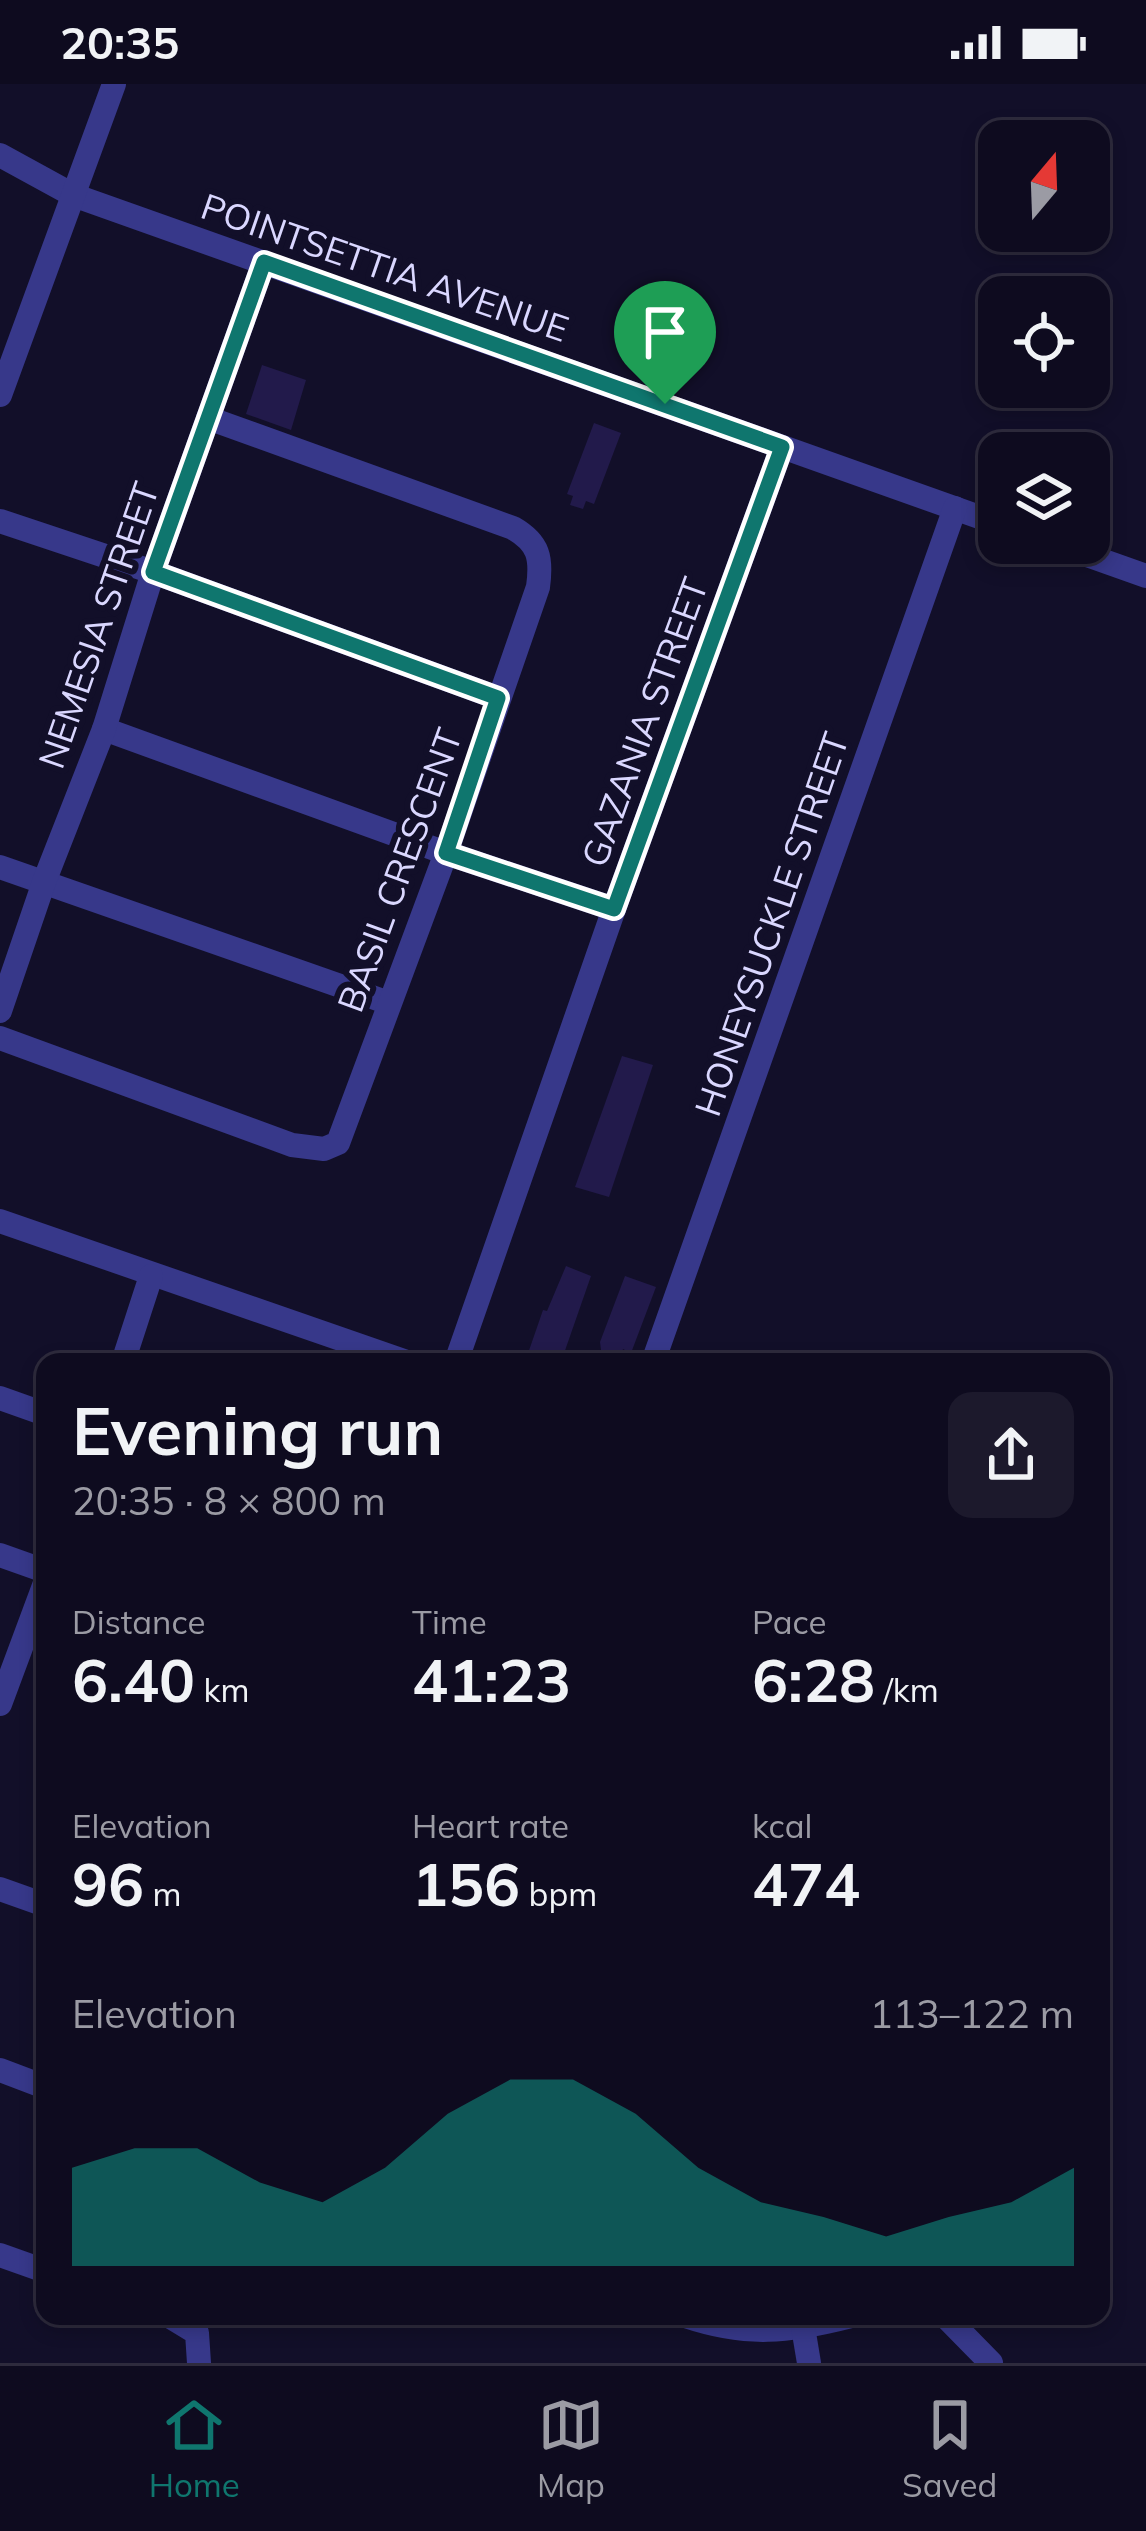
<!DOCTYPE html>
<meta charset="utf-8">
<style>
:root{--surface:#0e0b1f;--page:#1c192c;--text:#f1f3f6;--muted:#9b9ba4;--line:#2e2b3d;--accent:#0f766e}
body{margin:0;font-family:Mulish,sans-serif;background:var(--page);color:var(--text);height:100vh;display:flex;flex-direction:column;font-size:45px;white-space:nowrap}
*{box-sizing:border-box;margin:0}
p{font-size:39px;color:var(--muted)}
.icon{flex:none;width:66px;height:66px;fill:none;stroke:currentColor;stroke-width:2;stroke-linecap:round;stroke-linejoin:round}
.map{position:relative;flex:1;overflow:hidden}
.drawer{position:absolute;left:36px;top:1269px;width:1074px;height:972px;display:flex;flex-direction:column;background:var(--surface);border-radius:24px;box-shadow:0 6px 18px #0003,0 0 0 3px var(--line)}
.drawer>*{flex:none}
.needle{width:78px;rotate:19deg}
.buttons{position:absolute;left:978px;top:36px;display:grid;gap:24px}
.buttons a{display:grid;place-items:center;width:132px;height:132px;border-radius:24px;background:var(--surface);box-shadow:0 6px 18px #0003,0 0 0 3px var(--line);font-size:60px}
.pin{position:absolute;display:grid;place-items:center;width:102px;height:102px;color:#fff;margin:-123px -51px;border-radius:50% 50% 50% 0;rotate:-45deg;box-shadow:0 0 12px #0007}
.pin .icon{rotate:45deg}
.round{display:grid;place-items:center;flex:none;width:126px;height:126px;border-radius:24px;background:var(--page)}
.summary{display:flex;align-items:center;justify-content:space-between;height:204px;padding:0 36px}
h1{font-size:66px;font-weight:700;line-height:90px}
.stats{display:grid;grid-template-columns:repeat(3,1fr);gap:18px;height:204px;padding:12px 36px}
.stats div{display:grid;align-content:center}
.stats b{font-size:60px;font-weight:700}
.stats small{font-size:33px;font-weight:400}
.stats p{font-size:33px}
.chart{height:336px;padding:24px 36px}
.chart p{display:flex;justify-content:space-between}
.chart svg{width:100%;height:216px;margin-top:12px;fill:var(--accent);opacity:.7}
.status{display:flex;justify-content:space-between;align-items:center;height:84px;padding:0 60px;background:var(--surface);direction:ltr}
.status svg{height:33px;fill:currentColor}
.dock{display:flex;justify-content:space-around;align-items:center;height:168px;border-top:3px solid var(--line);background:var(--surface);font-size:33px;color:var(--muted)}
.dock a{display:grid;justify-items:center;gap:6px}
.dock .selected{color:var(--accent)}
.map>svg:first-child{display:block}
</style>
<div class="status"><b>20:35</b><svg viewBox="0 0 49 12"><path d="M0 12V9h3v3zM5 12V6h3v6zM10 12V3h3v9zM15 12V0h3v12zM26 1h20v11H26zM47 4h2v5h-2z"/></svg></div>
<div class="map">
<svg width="1146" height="2279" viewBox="0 0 1146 2279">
<rect width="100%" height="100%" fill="#120f29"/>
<g fill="#221a4b">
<polygon points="262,281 306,296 291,346 246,330"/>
<polygon points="594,339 621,349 594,420 586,417 583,425 570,421 573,412 567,410"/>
<polygon points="622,972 653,981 609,1113 575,1103"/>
<polygon points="566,1182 591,1192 561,1278 525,1278 543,1226 547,1227"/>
<polygon points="625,1192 656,1203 631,1269 623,1265 621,1271 616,1271 601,1266 600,1258"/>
</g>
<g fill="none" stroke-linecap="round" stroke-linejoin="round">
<g stroke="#37388a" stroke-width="24">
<polyline points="0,71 73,111 999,440"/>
<polyline points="0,311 114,0"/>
<polyline points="0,437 153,488 498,614"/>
<polyline points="1053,459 1146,492"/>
<polyline points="104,645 446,769 614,825"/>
<polyline points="0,783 389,919"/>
<polyline points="0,927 44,798 104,645 153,488 264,178"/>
<path d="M 0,954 L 292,1061 L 324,1065 L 338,1059 L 446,769 L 538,503 C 542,474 539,459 513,444 L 208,334"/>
<polyline points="0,1137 407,1278"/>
<polyline points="123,1278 151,1192"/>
<polyline points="456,1278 614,825 782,363"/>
<polyline points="653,1278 955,424"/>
<polyline points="0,1314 45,1330"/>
<polyline points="0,1471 45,1487"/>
<polyline points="0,1620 45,1499"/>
<polyline points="0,1805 45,1821"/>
<polyline points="0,1986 45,2003"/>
<polyline points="0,2171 45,2187"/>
<polyline points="169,2232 197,2249 199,2279"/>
<path d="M 685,2232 C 747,2253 788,2248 851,2232"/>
<polyline points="945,2232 991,2279"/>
<polyline points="803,2243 809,2279"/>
</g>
</g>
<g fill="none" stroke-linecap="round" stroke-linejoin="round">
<g stroke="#fff" stroke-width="24">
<polygon id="route" points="264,178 782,363 614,825 446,769 498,614 153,488"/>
</g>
<use href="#route" stroke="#0f766e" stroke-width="15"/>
</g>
<g text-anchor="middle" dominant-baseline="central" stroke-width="12" stroke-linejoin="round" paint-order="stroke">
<g font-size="36" fill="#dad7ff" stroke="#120f29">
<text transform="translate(385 183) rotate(19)">POINTSETTIA AVENUE</text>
<text transform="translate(98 541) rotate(-71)">NEMESIA STREET</text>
<text transform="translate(644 638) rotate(-70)">GAZANIA STREET</text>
<text transform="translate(399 786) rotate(-70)">BASIL CRESCENT</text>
<text transform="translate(771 840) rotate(-71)">HONEYSUCKLE STREET</text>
</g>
</g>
</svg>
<div class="buttons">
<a><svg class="needle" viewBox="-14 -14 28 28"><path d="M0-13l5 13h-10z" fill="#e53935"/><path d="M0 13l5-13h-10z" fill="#9b9ba4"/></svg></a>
<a><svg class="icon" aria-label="locate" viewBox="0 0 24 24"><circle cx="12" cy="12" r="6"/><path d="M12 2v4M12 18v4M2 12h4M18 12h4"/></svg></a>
<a><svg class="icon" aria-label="layers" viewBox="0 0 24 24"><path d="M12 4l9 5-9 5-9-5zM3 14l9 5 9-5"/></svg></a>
</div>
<div class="pin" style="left:665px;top:320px;background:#1e9e55"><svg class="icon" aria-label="arrive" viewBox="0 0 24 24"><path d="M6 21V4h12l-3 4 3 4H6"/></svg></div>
<section class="drawer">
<div class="summary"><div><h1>Evening run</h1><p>20:35 · 8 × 800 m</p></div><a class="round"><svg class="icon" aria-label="share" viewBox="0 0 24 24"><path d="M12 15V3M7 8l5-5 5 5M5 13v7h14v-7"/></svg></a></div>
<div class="stats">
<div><p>Distance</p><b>6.40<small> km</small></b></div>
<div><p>Time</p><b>41:23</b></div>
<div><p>Pace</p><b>6:28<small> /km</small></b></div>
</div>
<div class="stats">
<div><p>Elevation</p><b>96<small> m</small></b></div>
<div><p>Heart rate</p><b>156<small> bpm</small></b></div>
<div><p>kcal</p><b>474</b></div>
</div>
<div class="chart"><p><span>Elevation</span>113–122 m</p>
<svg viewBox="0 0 160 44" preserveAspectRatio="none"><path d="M0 44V24L10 20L20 20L30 27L40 31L50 24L60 13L70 6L80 6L90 13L100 24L110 31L120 34L130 38L140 34L150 31L160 24V44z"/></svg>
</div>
</section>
</div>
<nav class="dock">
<a class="selected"><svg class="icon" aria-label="home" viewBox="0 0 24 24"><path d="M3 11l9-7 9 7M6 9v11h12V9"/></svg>Home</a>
<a><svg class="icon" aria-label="map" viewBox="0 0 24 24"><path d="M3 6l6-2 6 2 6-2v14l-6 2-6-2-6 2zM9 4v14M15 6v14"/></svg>Map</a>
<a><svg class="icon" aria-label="saved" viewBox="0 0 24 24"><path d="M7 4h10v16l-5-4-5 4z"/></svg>Saved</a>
</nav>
